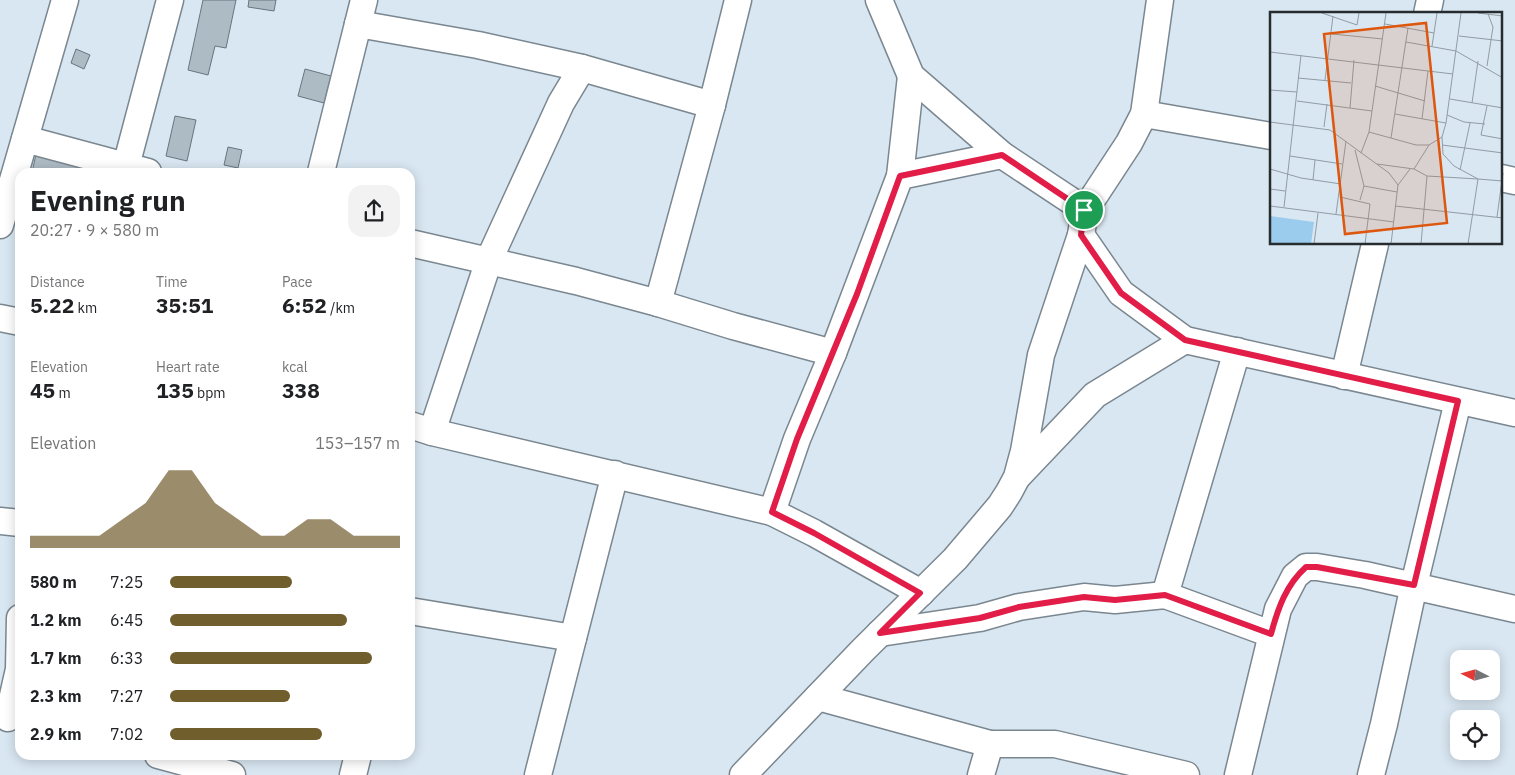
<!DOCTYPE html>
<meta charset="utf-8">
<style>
:root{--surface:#fff;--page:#f2f2f2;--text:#202124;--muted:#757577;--accent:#715e2d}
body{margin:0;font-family:"IBM Plex Sans",sans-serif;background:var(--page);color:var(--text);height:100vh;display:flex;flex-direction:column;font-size:19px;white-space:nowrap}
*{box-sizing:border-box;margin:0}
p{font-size:16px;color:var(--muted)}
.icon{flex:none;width:28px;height:28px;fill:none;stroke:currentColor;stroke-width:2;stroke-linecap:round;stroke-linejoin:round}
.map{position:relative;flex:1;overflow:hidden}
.sheet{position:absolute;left:15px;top:168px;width:400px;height:592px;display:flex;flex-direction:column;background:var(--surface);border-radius:15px;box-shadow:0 2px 12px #0003}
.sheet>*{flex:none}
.needle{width:32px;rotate:276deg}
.fabs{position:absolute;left:1450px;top:650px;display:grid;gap:10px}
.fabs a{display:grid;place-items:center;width:50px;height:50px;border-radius:10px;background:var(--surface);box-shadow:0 2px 12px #0003;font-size:25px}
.pin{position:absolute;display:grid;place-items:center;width:42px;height:42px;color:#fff;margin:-21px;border:2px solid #fff;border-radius:50%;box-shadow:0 1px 5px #0007}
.round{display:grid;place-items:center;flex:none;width:52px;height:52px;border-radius:15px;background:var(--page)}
.summary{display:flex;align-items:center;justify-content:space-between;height:85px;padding:0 15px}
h1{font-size:28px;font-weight:800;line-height:38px}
.figures{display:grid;grid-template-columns:repeat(3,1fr);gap:8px;height:85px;padding:5px 15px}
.figures div{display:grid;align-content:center}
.figures b{font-size:21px;font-weight:800}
.figures small{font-size:14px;font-weight:400}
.figures p{font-size:14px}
.chart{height:140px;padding:10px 15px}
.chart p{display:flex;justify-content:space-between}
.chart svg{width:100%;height:90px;margin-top:5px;fill:var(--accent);opacity:.7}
ul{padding:0 15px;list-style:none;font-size:16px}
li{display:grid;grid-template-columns:80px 60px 1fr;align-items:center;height:38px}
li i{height:12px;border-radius:6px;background:var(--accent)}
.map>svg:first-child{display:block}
</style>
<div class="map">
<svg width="1515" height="775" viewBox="0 0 1515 775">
<rect width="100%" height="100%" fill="#d9e7f2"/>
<g fill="#adbbc5" stroke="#68757e">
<polygon points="203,0 236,0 226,48 215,46 208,75 188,70"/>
<polygon points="249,0 276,0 274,11 248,7"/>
<polygon points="76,49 90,55 84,69 71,63"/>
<polygon points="305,69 331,76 324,103 298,96"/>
<polygon points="175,116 196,120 187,161 166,156"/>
<polygon points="228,147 242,150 238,168 224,165"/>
<polygon points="37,150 88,163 85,172 32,172"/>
</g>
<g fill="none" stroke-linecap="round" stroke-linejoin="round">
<g stroke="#7a8790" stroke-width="29">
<g id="street">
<polyline points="879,0 911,76 1002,155 1085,210"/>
<polyline points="1427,14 1430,0"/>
<polyline points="358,24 478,45 582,68 712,105"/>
<polyline points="1144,114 1271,136"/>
<polyline points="25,139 148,172"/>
<polyline points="126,166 170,0"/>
<polyline points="321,172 364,0"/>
<polyline points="900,176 1002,155"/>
<polyline points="1501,178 1515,181"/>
<polyline points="0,225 65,0"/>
<polyline points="1081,235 1121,293 1185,340 1515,413"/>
<polyline points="410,243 576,281 658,303 733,326 833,353"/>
<polyline points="658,303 712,105 738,0"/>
<polyline points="0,318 20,322"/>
<polyline points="1344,376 1375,244"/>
<polyline points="410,425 432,432 772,512 797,439 833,353 900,176 911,76"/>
<polyline points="432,432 489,260 561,103 582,68"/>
<polyline points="1019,475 1095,395 1185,340"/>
<polyline points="772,512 814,533 921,593"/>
<polyline points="0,521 20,523"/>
<polyline points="1165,595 1237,351"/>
<polyline points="410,611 573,638"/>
<polyline points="880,633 980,618 1019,607 1084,597 1115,600 1165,595 1271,634"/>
<polyline points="818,697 990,744 1055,744 1186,775"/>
<polyline points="8,718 19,669 20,618"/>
<polyline points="158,755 232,775"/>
<polyline points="353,775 358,755"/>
<polyline points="538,775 615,474"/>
<polyline points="743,775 863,650 955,559 1000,506 1009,492 1017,477 1024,451 1041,355 1081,235 1085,210 1129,143 1144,114 1160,0"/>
<polyline points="981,775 990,744"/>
<polyline points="1238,775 1278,609 1295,576 1306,567 1317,567 1365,575 1515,609"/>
<polyline points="1371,775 1384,724 1414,585 1458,401"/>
</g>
</g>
<use href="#street" stroke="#fff" stroke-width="26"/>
</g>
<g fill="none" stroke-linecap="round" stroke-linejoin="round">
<g stroke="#fff" stroke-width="10">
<path id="route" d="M 1002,155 L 1084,210 L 1081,235 L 1121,293 L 1185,340 L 1458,401 L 1414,585 L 1317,567 L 1306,567 C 1286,585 1278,608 1271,634 L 1165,595 L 1115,600 L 1084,597 L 1019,607 L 980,618 L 880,633 L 920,593 L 814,533 L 772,512 L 797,439 L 857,294 L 900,176 Z"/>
</g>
<use href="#route" stroke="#e11d48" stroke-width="6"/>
</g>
<g transform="translate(1270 12)">
<rect width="232" height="232" fill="#d9e7f2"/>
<path d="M 0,204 L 44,210 L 41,232 L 0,232 Z" fill="#9bcced"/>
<path fill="none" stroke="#919ca4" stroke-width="1" d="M 52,1 L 87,13 L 89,1M 116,1 L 99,120 L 146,133 L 159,133M 208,1 L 233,4M 115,12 L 164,21M 62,22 L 113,27M 189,24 L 233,29M 136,30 L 186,39 L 233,66M 162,34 L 167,1M 0,40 L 183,62M 217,54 L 223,15 L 218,2M 28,66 L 81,71M 55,68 L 63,4M 105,74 L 155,89M 0,78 L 27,80M 180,87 L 233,96M 27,89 L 102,99M 202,91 L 208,49M 217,94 L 211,123 L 233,127M 80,96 L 84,48M 125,102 L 176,111M 177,103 L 194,110 L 215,112M 152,107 L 158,59M 0,110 L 60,118 L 119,161 L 128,173M 54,115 L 57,92M 172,125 L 173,142 L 184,154 L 208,167 L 233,169M 121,126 L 138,16M 172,133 L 233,141M 85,138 L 94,174 L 90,188M 91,141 L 99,120M 20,144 L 72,152M 107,152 L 144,157 L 157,164 L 208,167 L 198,232M 0,157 L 31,166 L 71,172M 144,157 L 159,133 L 172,125 L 176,111 L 191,1M 190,158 L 200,111M 43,168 L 45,148M 94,174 L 127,180M 0,177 L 15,179M 70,185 L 100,192 L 95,232M 0,194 L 124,210M 125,194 L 233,206M 14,195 L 31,43M 66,202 L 76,129M 227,205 L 233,161M 44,232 L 48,201M 121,232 L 128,173 L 140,157M 151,232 L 157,164"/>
<path fill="#de570e" fill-opacity="0.15" stroke="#de570e" stroke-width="2.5" d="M 156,11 L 177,211 L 75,222 L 54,22 Z"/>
<rect width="232" height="232" fill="none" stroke="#262c2f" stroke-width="2.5"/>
</g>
</svg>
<div class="fabs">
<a><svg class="needle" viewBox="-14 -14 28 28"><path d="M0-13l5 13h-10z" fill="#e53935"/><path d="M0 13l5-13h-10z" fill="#757577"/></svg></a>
<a><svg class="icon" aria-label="locate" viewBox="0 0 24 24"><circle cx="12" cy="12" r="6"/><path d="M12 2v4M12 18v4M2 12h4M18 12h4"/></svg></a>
</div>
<div class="pin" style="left:1084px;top:210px;background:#1e9e55"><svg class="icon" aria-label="arrive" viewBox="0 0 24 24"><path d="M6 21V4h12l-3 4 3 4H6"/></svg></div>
<section class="sheet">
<div class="summary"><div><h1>Evening run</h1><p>20:27 · 9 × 580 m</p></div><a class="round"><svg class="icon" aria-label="share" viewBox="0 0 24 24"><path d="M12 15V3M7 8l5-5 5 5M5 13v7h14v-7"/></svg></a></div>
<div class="figures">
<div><p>Distance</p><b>5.22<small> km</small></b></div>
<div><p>Time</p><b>35:51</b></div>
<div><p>Pace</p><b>6:52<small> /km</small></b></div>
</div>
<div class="figures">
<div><p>Elevation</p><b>45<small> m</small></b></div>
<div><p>Heart rate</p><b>135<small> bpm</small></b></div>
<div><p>kcal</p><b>338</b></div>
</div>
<div class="chart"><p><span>Elevation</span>153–157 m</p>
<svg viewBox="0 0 160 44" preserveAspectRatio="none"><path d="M0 44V38L10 38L20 38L30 38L40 30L50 22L60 6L70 6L80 22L90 30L100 38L110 38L120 30L130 30L140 38L150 38L160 38V44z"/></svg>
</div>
<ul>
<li><b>580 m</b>7:25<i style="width:53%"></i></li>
<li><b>1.2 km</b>6:45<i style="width:77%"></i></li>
<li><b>1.7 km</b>6:33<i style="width:88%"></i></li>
<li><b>2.3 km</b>7:27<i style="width:52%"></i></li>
<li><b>2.9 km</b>7:02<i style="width:66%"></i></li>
</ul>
</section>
</div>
